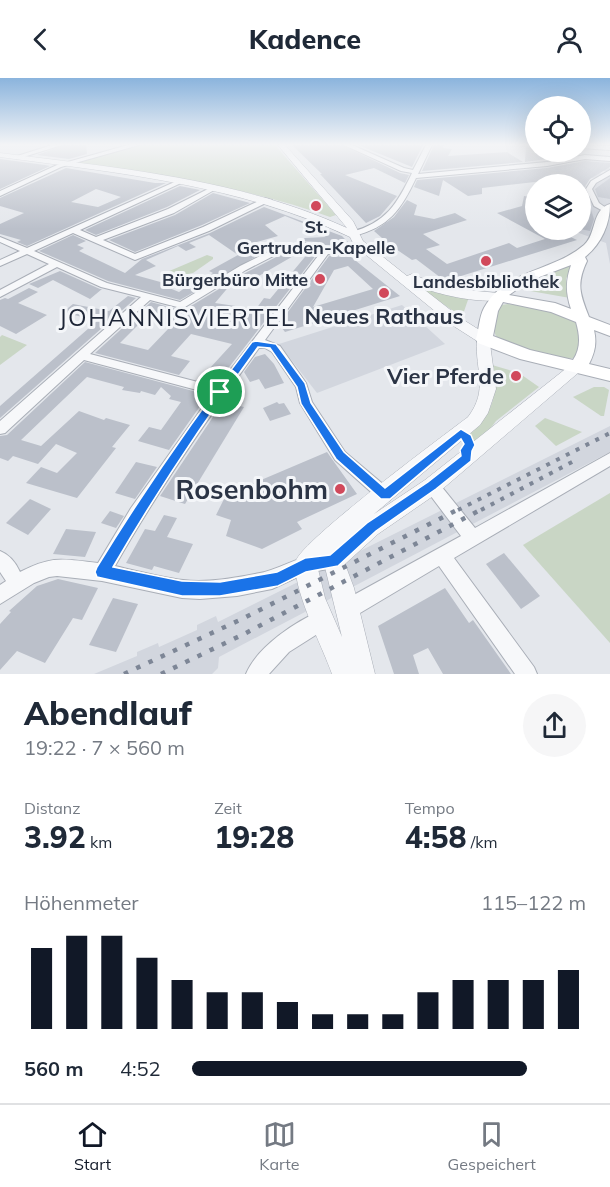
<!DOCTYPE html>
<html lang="de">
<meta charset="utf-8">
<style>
:root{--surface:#fff;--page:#f6f6f7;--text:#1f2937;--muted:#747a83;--line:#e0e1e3;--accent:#111827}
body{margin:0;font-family:Mulish,sans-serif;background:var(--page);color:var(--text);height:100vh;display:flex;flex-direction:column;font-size:22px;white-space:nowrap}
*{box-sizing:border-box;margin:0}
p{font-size:20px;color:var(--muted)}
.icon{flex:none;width:33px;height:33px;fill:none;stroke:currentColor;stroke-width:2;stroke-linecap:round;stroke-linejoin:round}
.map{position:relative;height:596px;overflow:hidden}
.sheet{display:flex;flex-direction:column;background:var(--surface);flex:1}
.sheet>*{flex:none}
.buttons{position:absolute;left:525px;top:18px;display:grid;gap:12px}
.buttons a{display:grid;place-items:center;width:66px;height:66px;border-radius:50%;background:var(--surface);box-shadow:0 6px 24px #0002;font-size:30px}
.pin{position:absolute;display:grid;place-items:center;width:51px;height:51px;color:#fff;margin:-26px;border:3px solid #fff;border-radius:50%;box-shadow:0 2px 6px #0007}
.round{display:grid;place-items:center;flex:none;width:63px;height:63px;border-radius:32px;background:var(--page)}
.summary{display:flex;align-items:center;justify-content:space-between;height:102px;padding:0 24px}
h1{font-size:33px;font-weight:800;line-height:45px}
.figures{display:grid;grid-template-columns:repeat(3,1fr);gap:9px;height:102px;padding:6px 24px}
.figures div{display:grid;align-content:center}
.figures b{font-size:30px;font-weight:800}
.figures small{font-size:16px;font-weight:400}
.figures p{font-size:16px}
.chart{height:168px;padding:12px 24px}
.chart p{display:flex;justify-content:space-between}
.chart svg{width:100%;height:108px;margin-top:6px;stroke:var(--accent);stroke-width:6}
ul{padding:0 24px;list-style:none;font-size:20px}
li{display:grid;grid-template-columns:96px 72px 1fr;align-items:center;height:45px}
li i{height:15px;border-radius:8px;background:var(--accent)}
header{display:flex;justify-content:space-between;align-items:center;height:78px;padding:0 24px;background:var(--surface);font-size:27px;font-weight:800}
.menu{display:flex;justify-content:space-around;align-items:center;height:84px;border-top:2px solid var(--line);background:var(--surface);font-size:16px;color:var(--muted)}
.menu a{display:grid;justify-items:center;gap:3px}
.menu .active{color:var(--accent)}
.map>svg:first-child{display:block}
</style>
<header><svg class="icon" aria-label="back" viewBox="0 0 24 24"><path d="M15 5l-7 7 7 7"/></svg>Kadence<svg class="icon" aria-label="person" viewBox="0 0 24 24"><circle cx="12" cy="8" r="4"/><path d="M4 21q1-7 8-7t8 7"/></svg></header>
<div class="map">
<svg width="610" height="596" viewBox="0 0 610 596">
<rect width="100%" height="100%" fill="#e4e7ec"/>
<g fill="#d2d6de">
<polygon points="591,80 610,83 610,86 591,83 588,84 610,90 610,186 606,165 571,152 580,152 580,107 588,108 595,101 579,96 573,89 603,96 607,94 573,83"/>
<polygon points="402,227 445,266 317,315 279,266"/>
<polygon points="610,348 610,374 219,579 218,590 212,596 94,596 137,578 137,574 158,565 159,569 197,552 197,547 216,538 218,544"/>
</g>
<g fill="#c9d6c5">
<path d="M 140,67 L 275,67 L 336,137 L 330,139 C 248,109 161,98 75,84 Z"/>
<polygon points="207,177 213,179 213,181 193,195 173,199 167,194"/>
<polygon points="570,186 572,187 566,201 570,220 519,211"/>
<polygon points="414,206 437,215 469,219 462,239"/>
<path d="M 508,226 L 539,230 L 576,243 L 582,262 L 575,280 C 563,283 505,269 497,259 C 490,252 497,234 501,227 Z"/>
<polygon points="2,257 27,267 0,287 0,259"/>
<path d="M 492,287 L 519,295 L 539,309 L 496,343 L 484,359 L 474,366 L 470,356 C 493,333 498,320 492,287 Z"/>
<polygon points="594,309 604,309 609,312 604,338 601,338 573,319"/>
<polygon points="545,340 582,354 556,368 535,348"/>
<polygon points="610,415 610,565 523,467"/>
</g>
<g fill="#bbc0ca" fill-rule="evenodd">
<polygon points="64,67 86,67 87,76 69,81 37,77"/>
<polygon points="292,67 342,67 400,95 409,97 405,105 374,90 345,97 397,118 380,138 366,145 320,96 322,96"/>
<polygon points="358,67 423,67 412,89"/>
<polygon points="434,67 444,67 443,70 452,71 448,78 507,74 523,84 422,93"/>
<polygon points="526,68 536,69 536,74 573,77 525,84"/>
<polygon points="0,81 45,87 50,88 0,111"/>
<polygon points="585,83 610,85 610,89 590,101 584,110 594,141 590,153 580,151 580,106 566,106 567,104 553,102 482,110 482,116 468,118 443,102 439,118 414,109 417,102 547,90"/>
<path d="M 66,90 L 155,105 L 166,105 L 27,168 L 17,164 L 21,162 L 0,156 L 0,146 L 24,135 L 0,128 L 0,120 ZM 96,111 L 121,119 L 98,129 L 71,124 Z"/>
<polygon points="610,100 610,121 598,119 595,111"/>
<polygon points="180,108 200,112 167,129 96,157 85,152"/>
<polygon points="213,115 250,125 202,147 135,174 109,162 175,137"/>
<polygon points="524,118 536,120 536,152 556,152 577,162 445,203 416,181 412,182 390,167 374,153 394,139 407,122 417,127 414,137 434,141 455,135 467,142 423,156 440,167 426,171 447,186 509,165 517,170 545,161 497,135 522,128"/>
<path d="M 264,129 L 342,158 L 352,168 L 338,170 L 317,165 L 318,164 L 299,163 L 305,160 L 326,159 L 315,153 L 320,152 L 285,138 L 265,147 L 278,158 L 253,165 L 269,171 L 180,222 L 108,203 L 39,173 L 73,157 L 86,163 L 77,167 L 84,170 L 79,173 L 125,195 L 142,181 L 210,155 ZM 209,157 L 238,177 L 209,193 L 213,195 L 195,206 L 192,205 L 179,214 L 162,207 L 164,205 L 135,197 L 156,188 L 146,182 L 178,168 L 186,173 L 196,169 L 189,165 Z"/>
<path d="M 302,173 L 240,209 L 231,206 L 215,225 L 256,231 L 264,220 L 270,221 L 309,174 L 317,176 L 216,306 L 199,302 L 232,266 L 191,256 L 171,278 L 190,283 L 179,297 L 95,275 L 151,224 L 180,232 L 186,231 L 247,194 L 286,174 ZM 144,241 L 167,247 L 165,249 L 169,250 L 148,272 L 120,265 Z"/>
<path d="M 329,178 L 351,179 L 400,218 L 285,254 L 279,246 ZM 348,188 L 373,211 L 313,229 L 334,192 Z"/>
<polygon points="60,193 100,211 102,211 90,221 53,202 38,210 29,206"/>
<polygon points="29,210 38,214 18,225 47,237 16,256 0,248 0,222 5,220 8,221"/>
<polygon points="128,218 136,220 0,340 0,328 97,243 63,234 73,226 109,233"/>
<polygon points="265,276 274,286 284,305 265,311 259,301 250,304 244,294 255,279"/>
<polygon points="85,284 208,317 169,372 138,363 149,349 161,352 181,324 169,321 171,318 161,309 155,317 141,313 140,315 122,312 124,309 87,299 21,362 41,368 79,333 104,342 106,340 130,347 112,369 116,370 77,420 26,405 41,389 57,395 77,375 56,366 38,386 13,378 8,383 0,380 0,358 7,357"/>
<polygon points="223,324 244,329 185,426 160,418"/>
<polygon points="277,324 279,326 284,325 291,336 270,343 263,330"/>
<polygon points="327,374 357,416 297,444 302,451 262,471 226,458 231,442 216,437 226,417"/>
<polygon points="136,384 157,389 135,421 115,415"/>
<polygon points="30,421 51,431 28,457 6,445"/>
<polygon points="110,433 124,438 116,450 101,445"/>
<polygon points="164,437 177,440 167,459 193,466 179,495 154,488 152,492 126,485 145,451 155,453"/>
<polygon points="66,451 96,454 85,479 53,476"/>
<polygon points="504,475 540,518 521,531 486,486"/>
<polygon points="58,501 98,510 82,542 73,540 45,585 17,573 0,592 0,546 11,534 9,533 37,508"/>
<polygon points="445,510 469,545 473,542 511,596 443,596 428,570 413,577 419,596 394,596 378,548"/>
<polygon points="113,520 138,526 116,574 89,567"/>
</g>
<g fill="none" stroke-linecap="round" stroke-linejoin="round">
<g stroke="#a9aeb7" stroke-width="2">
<g id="minor">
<polygon points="52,67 62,67 17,81 14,79"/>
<polygon points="128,67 139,67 61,89 0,118 0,113 57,87"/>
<path d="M 344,67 L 352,67 L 404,90 L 413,92 L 426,67 L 432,67 L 418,96 L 547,84 L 585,77 L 610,79 L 610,83 L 585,81 L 547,88 L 416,100 C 401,132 389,149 354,158 L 350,156 L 351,154 C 386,145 397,126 412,95 L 401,93 Z"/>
<polygon points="580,67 610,68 610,72 580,70"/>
<polygon points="610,92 610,97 596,105 592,111 599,125 609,132 605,134 594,128 586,111 591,103"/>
<path d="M 179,102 L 181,103 L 181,105 L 80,152 L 96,159 L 168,131 L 212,109 L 216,109 L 216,111 L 174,135 L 103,162 L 135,176 L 203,149 L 265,120 L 272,122 L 209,153 L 135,182 L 73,155 L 34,173 L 107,205 L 180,224 L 240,188 L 280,168 L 305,165 L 338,172 L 368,169 L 369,171 C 359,177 341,178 328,176 L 265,262 L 280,268 L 306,305 L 312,324 L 345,374 L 390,412 L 393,417 L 390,422 L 385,424 L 380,422 L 335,382 L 300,325 L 296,309 L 272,274 L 265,270 L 259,270 C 208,340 158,412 115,488 C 137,493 160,499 183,502 C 208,505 235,500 260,495 C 284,491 315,467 339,477 L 342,483 L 339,489 L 306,495 L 272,511 L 237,518 L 200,521 L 182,520 L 102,503 L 57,498 L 49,499 L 34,505 L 0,526 L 0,507 L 6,503 L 0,494 L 0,473 C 10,477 16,485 20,494 C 53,477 63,481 98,485 L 131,430 L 212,316 L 84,282 L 5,355 L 0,356 L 0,343 L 141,219 L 101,209 L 57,189 L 0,219 L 0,212 L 49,186 L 27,176 L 0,188 L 0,182 L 20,173 L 0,164 L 0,159 L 27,170 ZM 305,171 L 321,174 L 217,309 L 90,276 L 150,222 L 181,230 L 185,229 L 246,192 L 285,172 Z"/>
<polygon points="610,375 610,388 454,480 534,589 537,596 515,596 439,488 355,538 348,540 341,538 339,531 341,524 461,458 427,413 424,408 427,403 432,401 437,403 475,450"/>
<path d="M 323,532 L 330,534 L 332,541 L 330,548 L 289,574 L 269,596 L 246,596 C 257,569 297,542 323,532 Z"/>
</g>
</g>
<g stroke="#a9aeb7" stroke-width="1">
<path id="tertiary" d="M 278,67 L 285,67 L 353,143 L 363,163 L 407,198 L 412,196 L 445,210 L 498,215 L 504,219 C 492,229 435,216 421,209 L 462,241 L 489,258 L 496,311 L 488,335 L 480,347 L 374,436 L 425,402 L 573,285 L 578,284 L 585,289 L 439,414 L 378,456 L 345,486 L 354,510 L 375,596 L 332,596 C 323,570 291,508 296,483 C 301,463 443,358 468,339 C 489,311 475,293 477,263 L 452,247 L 354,167 L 350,159 C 240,107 120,95 0,79 L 0,75 C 117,90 238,100 347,150 ZM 323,481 L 342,559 L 325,520 L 317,487 Z"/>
</g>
<g stroke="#a9aeb7" stroke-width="2">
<path id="secondary" d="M 610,126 C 610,147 601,166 585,179 L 587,183 C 576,206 580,216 589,239 L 610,247 L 610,258 L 594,252 C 597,265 595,274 589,286 L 610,291 L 610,303 L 520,281 L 478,265 L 476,261 C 479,251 479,239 484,230 C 505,191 553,194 584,167 C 597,156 591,132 610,126 ZM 571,187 C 566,201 565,214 571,231 L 555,225 L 509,217 L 529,203 ZM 503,224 L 551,234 L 576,244 C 580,258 581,270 573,282 L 530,272 L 493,258 L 498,233 Z"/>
</g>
<use href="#minor" fill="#f7f8fa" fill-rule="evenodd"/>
<use href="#tertiary" fill="#f7f8fa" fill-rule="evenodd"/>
<use href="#secondary" fill="#fff" fill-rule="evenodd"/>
<g stroke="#7d8696" stroke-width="4" stroke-dasharray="4 7" stroke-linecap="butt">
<polyline points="458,432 610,355"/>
<polyline points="481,432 574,383"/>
</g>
<g stroke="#7d8696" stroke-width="4.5" stroke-dasharray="4.5 9" stroke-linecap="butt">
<polyline points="124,596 244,540 461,430"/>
<polyline points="161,596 244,556 484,430"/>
</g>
</g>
<linearGradient id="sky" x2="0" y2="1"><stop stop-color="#8bb4dd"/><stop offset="0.44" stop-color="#f3f4f6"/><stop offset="1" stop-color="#f3f4f6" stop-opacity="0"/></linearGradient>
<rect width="610" height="151" fill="url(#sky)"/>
<path fill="#1a73e8" stroke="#fff" stroke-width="1.5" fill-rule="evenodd" d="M 256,263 L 276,266 L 305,305 L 311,325 L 344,374 L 385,410 L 461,351 L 471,357 L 475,367 L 472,373 L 471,383 L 436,411 L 376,453 L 338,488 L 306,494 L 278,508 L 220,518 L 182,518 L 97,499 L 95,494 L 97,489 C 145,411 197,336 252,264 ZM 258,269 L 270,270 L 297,309 L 301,326 L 336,381 L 381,421 L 390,421 L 461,361 L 464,366 L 460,372 L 461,378 L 428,404 L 367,445 L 330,477 L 305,480 L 277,494 L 220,504 L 182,503 L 113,489 C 157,413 206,340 258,269 Z"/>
<g fill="#d1495b" stroke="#f4f6f9" stroke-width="2">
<circle cx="316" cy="128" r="6"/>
<circle cx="486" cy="183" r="6"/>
<circle cx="320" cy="201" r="6"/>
<circle cx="384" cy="215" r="6"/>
<circle cx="516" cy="298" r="6"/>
<circle cx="340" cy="411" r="6"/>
</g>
<g text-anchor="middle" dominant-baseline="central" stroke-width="6" stroke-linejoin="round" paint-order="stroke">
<g font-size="18" font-weight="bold" fill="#2b3445" stroke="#f4f6f9">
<text x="316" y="148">St.<tspan x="316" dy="21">Gertruden-Kapelle</tspan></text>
<text x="308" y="201" text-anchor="end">Bürgerbüro Mitte</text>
<text x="486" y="203">Landesbibliothek</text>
</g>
<g font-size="22" font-weight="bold" fill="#2b3445" stroke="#f4f6f9">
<text x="384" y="238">Neues Rathaus</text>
<text x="504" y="298" text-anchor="end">Vier Pferde</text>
</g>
<g font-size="24" letter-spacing="1.5" fill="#1d2536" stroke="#f4f6f9">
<text x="177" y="239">JOHANNISVIERTEL</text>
</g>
<g font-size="27" font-weight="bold" fill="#2b3445" stroke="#f4f6f9" text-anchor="end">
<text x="328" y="411">Rosenbohm</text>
</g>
</g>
</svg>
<div class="buttons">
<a><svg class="icon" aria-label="locate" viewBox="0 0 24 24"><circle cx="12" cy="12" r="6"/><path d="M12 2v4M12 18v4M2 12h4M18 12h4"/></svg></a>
<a><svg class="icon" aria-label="layers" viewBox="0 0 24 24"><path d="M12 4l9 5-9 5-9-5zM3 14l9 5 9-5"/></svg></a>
</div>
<div class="pin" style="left:220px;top:314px;background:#1e9e55"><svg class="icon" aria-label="arrive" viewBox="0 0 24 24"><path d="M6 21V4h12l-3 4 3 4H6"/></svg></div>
</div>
<section class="sheet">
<div class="summary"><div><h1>Abendlauf</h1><p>19:22 · 7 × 560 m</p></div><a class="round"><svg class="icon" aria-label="share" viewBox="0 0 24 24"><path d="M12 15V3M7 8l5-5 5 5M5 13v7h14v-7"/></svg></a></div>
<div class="figures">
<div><p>Distanz</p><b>3.92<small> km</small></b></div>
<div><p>Zeit</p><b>19:28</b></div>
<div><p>Tempo</p><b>4:58<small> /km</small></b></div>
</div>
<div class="chart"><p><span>Höhenmeter</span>115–122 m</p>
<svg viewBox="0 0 160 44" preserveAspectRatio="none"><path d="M5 44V11M15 44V6M25 44V6M35 44V15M45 44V24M55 44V29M65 44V29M75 44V33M85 44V38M95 44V38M105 44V38M115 44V29M125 44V24M135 44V24M145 44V24M155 44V20"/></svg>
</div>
<ul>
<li><b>560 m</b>4:52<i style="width:85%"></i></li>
</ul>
</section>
<nav class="menu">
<a class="active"><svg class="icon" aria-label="home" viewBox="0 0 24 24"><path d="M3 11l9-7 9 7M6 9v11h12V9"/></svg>Start</a>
<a><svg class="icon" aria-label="map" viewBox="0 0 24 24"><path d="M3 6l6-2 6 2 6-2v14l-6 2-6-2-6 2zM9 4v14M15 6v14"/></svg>Karte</a>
<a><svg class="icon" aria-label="saved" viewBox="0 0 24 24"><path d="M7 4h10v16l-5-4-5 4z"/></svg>Gespeichert</a>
</nav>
